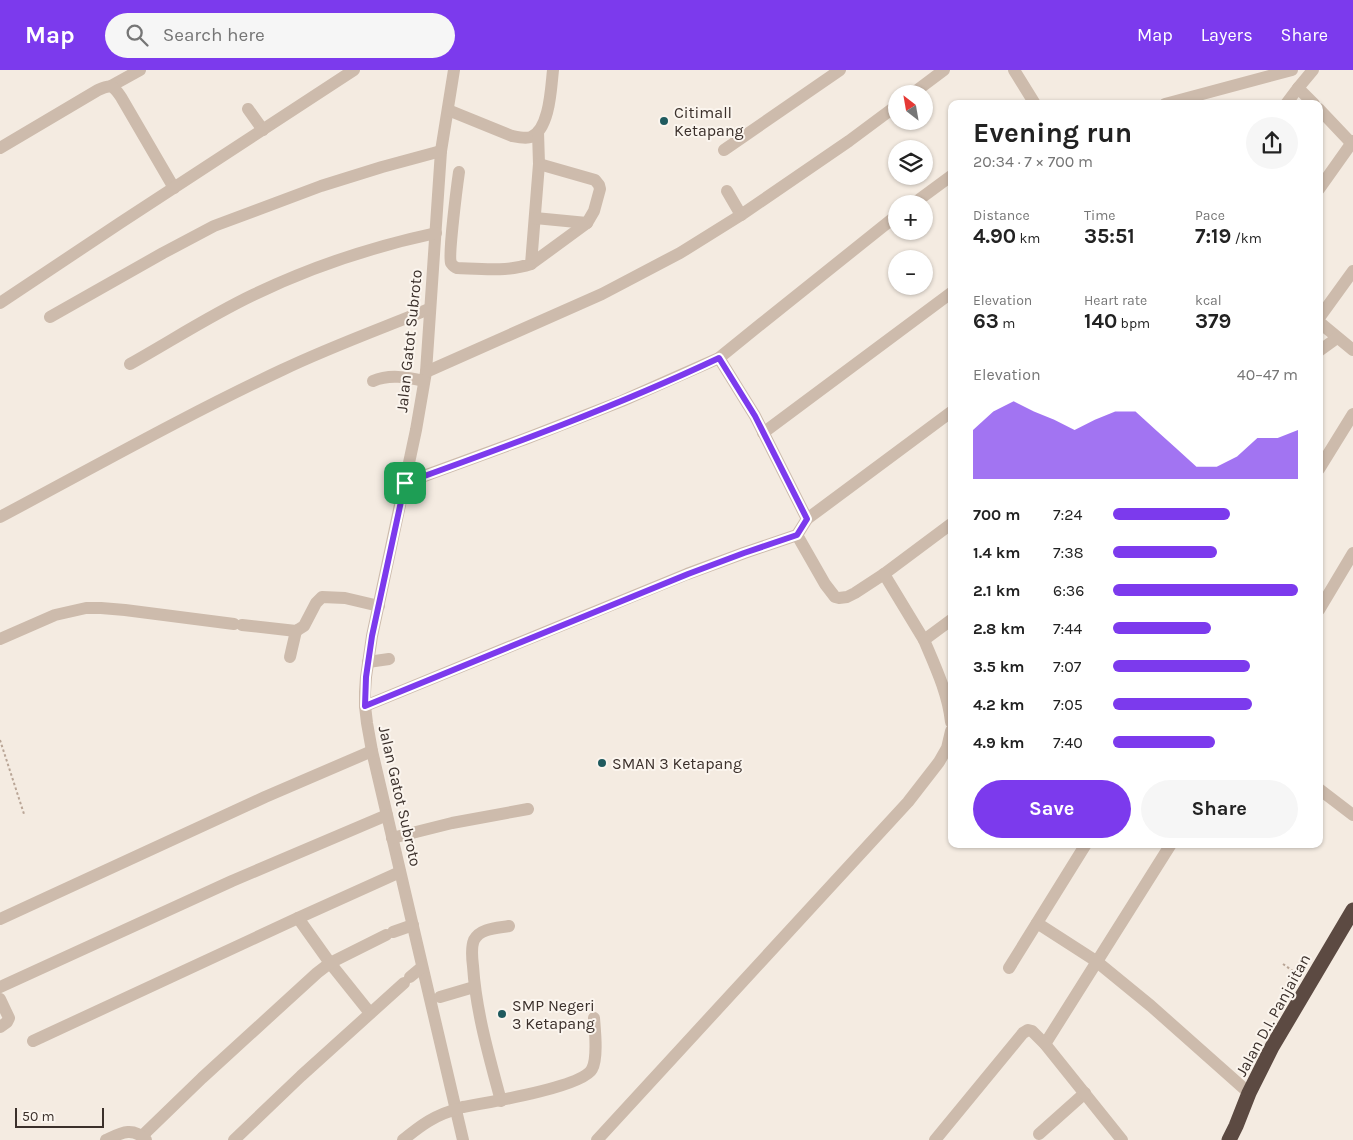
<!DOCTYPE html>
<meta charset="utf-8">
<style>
:root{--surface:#fff;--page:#f6f6f6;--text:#222;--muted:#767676;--accent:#7c3aed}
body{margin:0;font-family:Karla,sans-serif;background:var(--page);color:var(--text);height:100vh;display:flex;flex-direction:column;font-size:19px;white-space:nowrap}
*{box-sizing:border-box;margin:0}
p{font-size:16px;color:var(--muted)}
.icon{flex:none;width:28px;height:28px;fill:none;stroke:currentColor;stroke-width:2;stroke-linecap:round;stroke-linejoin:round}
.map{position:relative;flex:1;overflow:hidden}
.side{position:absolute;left:948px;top:30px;width:375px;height:748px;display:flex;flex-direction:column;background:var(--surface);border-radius:10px;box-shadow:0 1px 4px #0004}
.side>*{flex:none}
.needle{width:32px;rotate:329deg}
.fabs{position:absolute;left:888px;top:15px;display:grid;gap:10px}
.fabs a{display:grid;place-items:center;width:45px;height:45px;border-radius:50%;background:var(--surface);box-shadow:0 1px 4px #0004;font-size:25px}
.scale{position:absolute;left:15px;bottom:12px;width:89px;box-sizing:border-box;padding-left:5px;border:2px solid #3b302b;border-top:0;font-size:14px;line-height:18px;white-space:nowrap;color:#3b302b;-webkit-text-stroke:4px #fbf5ee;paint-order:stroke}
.pin{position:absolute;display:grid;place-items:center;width:42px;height:42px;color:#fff;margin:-21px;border-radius:10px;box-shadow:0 2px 8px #0006}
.round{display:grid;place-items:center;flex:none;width:52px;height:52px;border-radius:26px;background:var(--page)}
.head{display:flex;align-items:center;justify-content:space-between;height:85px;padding:0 25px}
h1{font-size:28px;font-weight:700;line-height:38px}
.metrics{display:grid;grid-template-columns:repeat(3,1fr);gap:8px;height:85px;padding:5px 25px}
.metrics div{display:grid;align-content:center}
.metrics b{font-size:21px;font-weight:700}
.metrics small{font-size:14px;font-weight:400}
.metrics p{font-size:14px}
.chart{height:140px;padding:10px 25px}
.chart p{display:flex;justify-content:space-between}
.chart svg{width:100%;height:90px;margin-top:5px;fill:var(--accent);opacity:.7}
.button{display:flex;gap:10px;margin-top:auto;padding:10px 25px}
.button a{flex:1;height:58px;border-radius:30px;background:var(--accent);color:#fff;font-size:20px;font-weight:700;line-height:58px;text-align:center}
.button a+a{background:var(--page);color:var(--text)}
ul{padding:0 25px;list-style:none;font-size:16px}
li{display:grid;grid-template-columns:80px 60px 1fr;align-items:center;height:38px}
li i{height:12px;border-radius:6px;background:var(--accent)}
header{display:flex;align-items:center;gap:30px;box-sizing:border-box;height:70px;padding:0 25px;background:var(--accent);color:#fff}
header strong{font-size:24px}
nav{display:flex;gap:28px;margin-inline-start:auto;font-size:18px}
.search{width:350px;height:45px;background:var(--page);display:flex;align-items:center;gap:12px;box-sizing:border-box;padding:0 18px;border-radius:28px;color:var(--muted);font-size:19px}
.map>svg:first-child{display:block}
</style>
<header>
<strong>Map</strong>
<div class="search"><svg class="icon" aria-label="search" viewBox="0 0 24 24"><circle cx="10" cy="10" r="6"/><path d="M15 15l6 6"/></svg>Search here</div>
<nav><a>Map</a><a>Layers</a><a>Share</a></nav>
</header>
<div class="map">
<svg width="1353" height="1070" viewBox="0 0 1353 1070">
<rect width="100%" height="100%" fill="#f4ebe1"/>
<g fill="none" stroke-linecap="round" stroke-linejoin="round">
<g stroke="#b9a596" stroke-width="2" stroke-dasharray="2.5 2.5" stroke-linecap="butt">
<polyline points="0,670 24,744"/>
<polyline points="1283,894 1300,906"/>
</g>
<g stroke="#cdbbac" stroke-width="12">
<polyline points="454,0 441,81 426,302 416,360 372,566 366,607 365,622 365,636 367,653 372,681 463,1070"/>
<polyline points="1014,0 1035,34"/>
<polyline points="1313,0 1298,18 1314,34"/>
<polyline points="111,16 140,0"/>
<polyline points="912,24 944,0"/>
<polyline points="1165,34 1292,0"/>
<polyline points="1286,34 1298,18"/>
<polyline points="248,39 263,60"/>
<polyline points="1319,39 1353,75"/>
<path d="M 448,40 L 512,66 C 517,67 526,69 531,67 C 550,59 551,17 553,0"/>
<path d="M 0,78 L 98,20 C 111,14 113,15 121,27 L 174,118"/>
<polyline points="724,80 840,0"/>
<path d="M 459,102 C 457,116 448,186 451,193 C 453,196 454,197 457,198 C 481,199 507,202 531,194 L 539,94 L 538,62"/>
<polyline points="1319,119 1353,71"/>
<polyline points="727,121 741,145"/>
<polyline points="913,134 951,106"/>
<polyline points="535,148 587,153"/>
<polyline points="531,194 587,153 594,141 600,119 599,115 595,110 539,94"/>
<polyline points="0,233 120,153 354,0"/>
<polyline points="50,247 163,183 214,156 321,116 382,97 441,81"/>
<polyline points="1319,248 1353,201"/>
<polyline points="1319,252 1353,280"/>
<polyline points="1319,281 1337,268"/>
<polyline points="719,288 755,346 807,449"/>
<path d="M 130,294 C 171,271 211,245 253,225 C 309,198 375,176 436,163"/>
<polyline points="426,302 602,224 680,183 741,145 849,71 896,36"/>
<path d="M 373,311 C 389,304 407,307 424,311"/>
<polyline points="763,363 951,223"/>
<polyline points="1319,399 1353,344"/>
<polyline points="405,413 525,369 622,331 719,288 761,254 896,146"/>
<path d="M 0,447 C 94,397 186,345 282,300 C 330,277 380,259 429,239"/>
<polyline points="797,465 825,514 835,527 839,528 847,527 855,523 884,504 951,454"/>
<polyline points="884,504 924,570 951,550"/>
<polyline points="1319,540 1353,483"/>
<polyline points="242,555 296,561 304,556 316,533 322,527 345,528 379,536"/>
<polyline points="0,569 55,545 86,538 101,538 125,540 234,554"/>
<path d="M 924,570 C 935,596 948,623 951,652"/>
<polyline points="290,587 296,561"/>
<polyline points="368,592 389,589"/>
<polyline points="365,636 687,504 744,483 797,465 807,449 951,342"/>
<polyline points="1319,719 1353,745"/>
<polyline points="392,768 452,753 528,739"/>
<polyline points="298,848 330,893 370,943"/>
<polyline points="0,849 265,727 372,681"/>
<polyline points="1037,853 1096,891 1151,936 1249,1023"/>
<polyline points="393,862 413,855"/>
<polyline points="1009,898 1086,774"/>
<polyline points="410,907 422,897"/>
<polyline points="0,917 232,811 387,745"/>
<polyline points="440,927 474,917"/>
<polyline points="0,929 9,948 7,952 0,957"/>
<polyline points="33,971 298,848 400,802"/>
<polyline points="1045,974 1171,774"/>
<path d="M 501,1031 C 489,986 476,942 473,896 C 472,888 471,877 474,870 C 480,858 498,858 509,856"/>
<path d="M 463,1037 C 485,1033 583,1017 592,999 C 598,988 595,961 594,948"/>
<polyline points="1039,1064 1085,1023"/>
<polyline points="142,1066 202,1008 317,903 330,893 386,865"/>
<path d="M 106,1070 C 121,1063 132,1056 146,1070"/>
<polyline points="234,1070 301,1006 404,913"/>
<path d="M 403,1070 C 420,1056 436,1044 458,1039"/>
<polyline points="597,1070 908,732 939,692 947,678 951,661"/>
<polyline points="935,1070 1023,963 1028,960 1032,961 1045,974 1122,1070"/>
</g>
<polyline stroke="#5c4a42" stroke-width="15" points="1229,1070 1236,1056 1249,1023 1272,977 1353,840"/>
</g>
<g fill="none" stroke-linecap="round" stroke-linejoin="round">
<g stroke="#fff" stroke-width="10">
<path id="route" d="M 719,288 L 755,346 L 807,449 L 797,465 L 744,483 L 688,504 L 365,636 L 366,607 L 372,566 L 405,413 C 511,375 617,336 719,288 Z"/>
</g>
<use href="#route" stroke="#7c3aed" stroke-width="6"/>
</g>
<g fill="#1f5a5e" stroke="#fbf5ee" stroke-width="2">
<circle cx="664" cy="51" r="5"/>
<circle cx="602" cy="693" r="5"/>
<circle cx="502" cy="944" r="5"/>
</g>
<g text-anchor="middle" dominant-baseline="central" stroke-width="4" stroke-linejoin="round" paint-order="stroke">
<g font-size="16" fill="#3b302b" stroke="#fbf5ee" text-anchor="start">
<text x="674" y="42">Citimall<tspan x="674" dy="18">Ketapang</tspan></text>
<text x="612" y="693">SMAN 3 Ketapang</text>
<text x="512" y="935">SMP Negeri<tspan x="512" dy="18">3 Ketapang</tspan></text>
</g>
<g font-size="16" fill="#3b302b" stroke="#fbf5ee">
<text transform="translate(409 271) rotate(-84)">Jalan Gatot Subroto</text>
<text transform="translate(400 726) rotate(77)">Jalan Gatot Subroto</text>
<text transform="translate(1273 945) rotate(-61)">Jalan D.I. Panjaitan</text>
</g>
</g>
</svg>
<div class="fabs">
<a><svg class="needle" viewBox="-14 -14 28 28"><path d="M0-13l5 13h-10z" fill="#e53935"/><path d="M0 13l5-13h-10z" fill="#767676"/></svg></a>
<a><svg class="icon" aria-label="layers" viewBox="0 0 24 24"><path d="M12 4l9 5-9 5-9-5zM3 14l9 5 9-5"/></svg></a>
<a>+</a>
<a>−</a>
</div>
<div class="scale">50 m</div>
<div class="pin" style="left:405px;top:413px;background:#1e9e55"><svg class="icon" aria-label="arrive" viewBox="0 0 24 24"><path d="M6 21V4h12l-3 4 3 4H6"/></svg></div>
<section class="side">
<div class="head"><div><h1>Evening run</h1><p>20:34 · 7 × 700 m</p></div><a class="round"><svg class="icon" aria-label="share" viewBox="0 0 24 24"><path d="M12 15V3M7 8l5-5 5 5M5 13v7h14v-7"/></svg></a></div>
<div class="metrics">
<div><p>Distance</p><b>4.90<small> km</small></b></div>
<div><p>Time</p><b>35:51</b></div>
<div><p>Pace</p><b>7:19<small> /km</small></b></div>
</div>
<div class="metrics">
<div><p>Elevation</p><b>63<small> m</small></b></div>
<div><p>Heart rate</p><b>140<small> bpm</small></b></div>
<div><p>kcal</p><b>379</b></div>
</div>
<div class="chart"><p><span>Elevation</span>40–47 m</p>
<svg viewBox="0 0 160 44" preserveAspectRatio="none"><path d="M0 44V20L10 11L20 6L30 11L40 15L50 20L60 15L70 11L80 11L90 20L100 29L110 38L120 38L130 33L140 24L150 24L160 20V44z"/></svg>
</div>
<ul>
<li><b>700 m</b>7:24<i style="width:63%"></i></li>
<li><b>1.4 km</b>7:38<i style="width:56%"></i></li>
<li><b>2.1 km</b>6:36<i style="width:100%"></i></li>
<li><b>2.8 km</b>7:44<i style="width:53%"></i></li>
<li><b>3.5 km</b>7:07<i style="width:74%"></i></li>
<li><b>4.2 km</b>7:05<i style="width:75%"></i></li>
<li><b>4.9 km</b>7:40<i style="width:55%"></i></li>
</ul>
<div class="button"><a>Save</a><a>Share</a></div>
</section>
</div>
